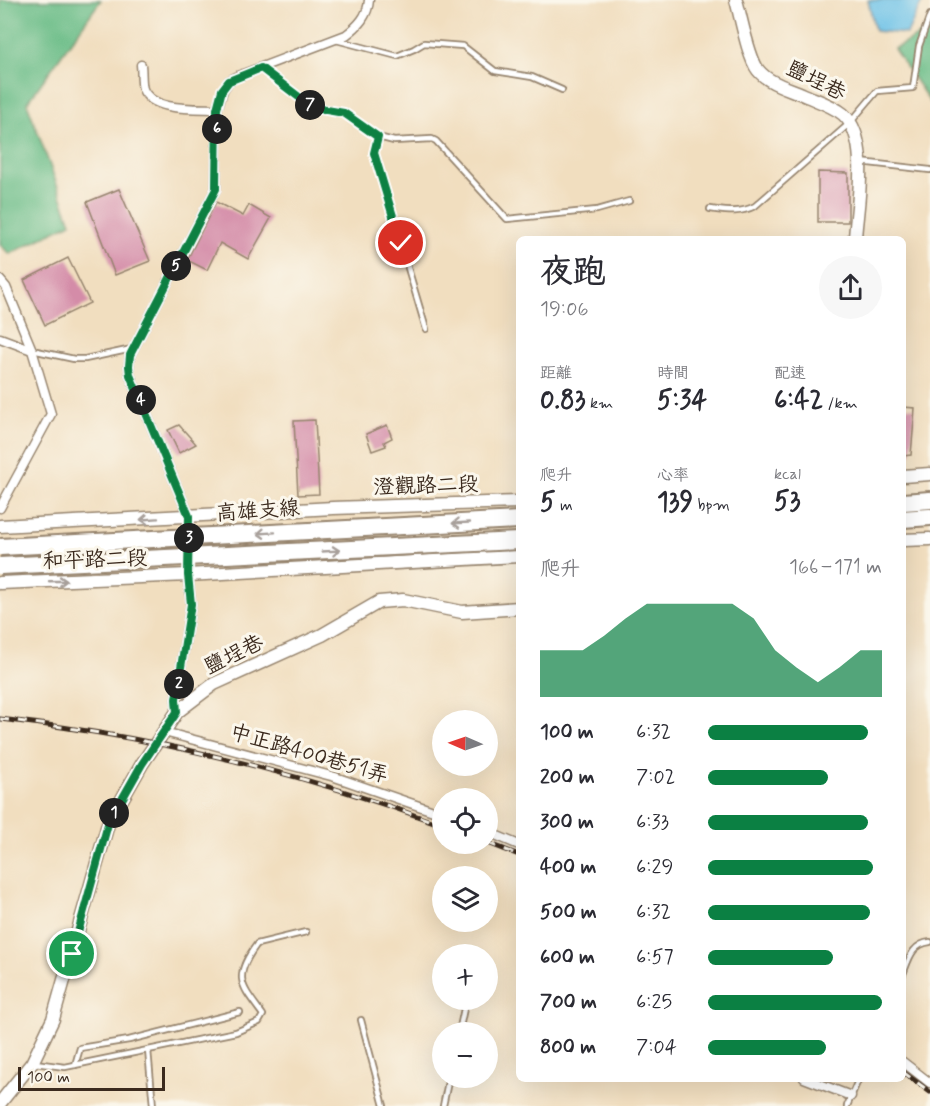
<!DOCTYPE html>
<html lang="zh-TW">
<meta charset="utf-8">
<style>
:root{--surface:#fff;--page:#f7f7f7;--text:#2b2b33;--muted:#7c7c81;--accent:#0b8043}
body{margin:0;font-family:Mynerve,"LXGW WenKai TC",sans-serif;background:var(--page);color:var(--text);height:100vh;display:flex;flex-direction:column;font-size:22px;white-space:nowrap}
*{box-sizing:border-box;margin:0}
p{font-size:20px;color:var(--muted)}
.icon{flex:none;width:33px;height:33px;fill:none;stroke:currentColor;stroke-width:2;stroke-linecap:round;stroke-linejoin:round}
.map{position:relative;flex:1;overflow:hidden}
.side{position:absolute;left:516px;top:236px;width:390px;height:846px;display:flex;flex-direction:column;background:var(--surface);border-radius:9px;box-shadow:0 6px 24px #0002}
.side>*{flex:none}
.needle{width:39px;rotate:272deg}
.fabs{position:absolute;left:432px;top:710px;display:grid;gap:12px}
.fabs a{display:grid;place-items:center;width:66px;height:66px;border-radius:50%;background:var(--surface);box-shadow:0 6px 24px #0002;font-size:30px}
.scale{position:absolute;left:18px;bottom:15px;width:147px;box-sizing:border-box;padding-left:6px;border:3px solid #3b2a1e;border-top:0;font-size:16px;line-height:21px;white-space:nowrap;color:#3b2a1e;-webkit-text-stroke:4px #fbf7ec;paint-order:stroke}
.pin{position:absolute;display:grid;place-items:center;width:51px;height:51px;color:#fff;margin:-26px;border:3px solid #fff;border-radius:50%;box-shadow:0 2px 6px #0007}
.km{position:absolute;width:30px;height:30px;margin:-15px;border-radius:50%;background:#222;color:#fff;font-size:16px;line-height:30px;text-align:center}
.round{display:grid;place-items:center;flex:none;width:63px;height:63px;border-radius:32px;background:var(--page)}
.headline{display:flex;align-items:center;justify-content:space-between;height:102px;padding:0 24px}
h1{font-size:33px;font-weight:800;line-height:45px}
.stats{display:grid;grid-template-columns:repeat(3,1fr);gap:9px;height:102px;padding:6px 24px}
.stats div{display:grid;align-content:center}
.stats b{font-size:26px;font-weight:800}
.stats small{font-size:16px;font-weight:400}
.stats p{font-size:16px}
.chart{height:168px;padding:12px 24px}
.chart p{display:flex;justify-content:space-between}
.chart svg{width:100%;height:108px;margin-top:6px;fill:var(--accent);opacity:.7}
ul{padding:0 24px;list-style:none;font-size:20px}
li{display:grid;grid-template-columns:96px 72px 1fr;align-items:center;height:45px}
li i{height:15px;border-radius:8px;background:var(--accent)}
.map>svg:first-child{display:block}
</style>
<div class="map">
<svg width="930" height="1106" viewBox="0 0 930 1106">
<rect width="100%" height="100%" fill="#fbf7ec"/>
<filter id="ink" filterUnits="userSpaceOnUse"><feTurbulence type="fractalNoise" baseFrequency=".0167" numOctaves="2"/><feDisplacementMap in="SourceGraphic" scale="12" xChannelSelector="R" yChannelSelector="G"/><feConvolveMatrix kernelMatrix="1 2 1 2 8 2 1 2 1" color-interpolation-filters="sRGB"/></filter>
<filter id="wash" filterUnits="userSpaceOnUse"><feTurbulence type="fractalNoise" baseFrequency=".008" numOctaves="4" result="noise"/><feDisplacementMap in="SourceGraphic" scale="24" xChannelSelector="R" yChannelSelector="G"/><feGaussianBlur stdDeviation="1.35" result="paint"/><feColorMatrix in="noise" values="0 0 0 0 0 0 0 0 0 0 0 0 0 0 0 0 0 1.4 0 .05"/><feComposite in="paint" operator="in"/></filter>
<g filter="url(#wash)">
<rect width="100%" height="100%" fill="#f1debf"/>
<g fill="#6cbd88" stroke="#547453" stroke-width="1.5">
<polygon points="0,0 101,0 27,103 71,223 10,254 0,245"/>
<polygon points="930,29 930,102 894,49"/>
</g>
<polygon fill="#6ac1e7" stroke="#527682" stroke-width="1.5" points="868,0 925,0 921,4 907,34 875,31"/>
<g id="blocks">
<g fill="#d48ca8">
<polygon points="818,172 848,173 848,222 818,222"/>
<polygon points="119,189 150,261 115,275 87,202"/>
<polygon points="216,202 243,216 249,205 271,218 248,259 220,243 207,270 187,260"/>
<polygon points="68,258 90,303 45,325 24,280"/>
<polygon points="903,407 915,408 911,455 903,456"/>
<polygon points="315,420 319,494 298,495 294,421"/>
<polygon points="179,425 196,444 179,453 168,430"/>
<polygon points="387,425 392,438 384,442 386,446 372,451 366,434"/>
</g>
</g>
</g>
<g filter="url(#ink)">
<use href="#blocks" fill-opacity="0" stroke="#96846e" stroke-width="1.5"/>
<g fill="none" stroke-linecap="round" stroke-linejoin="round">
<g stroke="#96846e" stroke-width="8">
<g id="lane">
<polyline points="336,40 397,56 414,49 424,43 463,46 495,71 532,77 562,90"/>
<polyline points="261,68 308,104 315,108 344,113 378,137 394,141 432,139 436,141 507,219 597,210 629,201"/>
<polyline points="378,137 374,153 426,329"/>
<polyline points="860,162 930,170"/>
<path d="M 710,209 C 726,211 739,214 755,206 L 850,123 L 877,91 L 913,88 L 919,46 L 930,15"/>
<polyline points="32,350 74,359 85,359 132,349"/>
<path d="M 903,974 C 909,959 912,944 930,942"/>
<polyline points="361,1020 384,1106"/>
<polyline points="459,1032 466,999"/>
<polyline points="148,1050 153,1106"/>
<path d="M 35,1063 L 65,1067 L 236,1032 L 259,1022 L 263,1015 C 241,985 232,978 257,944 L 306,932"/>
<polyline points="75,1065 80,1048 129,1040 240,1012"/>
<polyline points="443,1106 449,1077"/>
<polyline points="847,1106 859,1078"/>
</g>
</g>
<g stroke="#96846e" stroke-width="11">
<g id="street">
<path d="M 141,65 C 142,72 141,82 143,89 C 152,112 197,108 217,109"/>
<polyline points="0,280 6,287 32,350 51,414 0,508"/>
<polyline points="0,338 32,350"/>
<path d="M 177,712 L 176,699 L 191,604 L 188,575 L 189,516 L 130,375 L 129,366 L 130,355 L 216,189 L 217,109 L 223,90 L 229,81 L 238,76 L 346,35 C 358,26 368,16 369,0"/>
<polyline points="164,732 335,777 442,814"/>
<polyline points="488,832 519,845"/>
<polyline points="903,1062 930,1083"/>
<polyline points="804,1078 851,1096"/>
</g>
</g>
<g stroke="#96846e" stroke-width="15">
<g id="secondary">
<path d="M 736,0 C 741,17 748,57 758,70 C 768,83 788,88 802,94 C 815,100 832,105 843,114 C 871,139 857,205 855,238"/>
<polyline points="903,476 930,474"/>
<polyline points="0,526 333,508 519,502"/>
<polyline points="903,540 930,539"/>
<polyline points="0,583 188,575 519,556"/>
<polyline points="0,1103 32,1063 53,1019 108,824 142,764 177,712 214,684 322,635 379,602 403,600 462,612 519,608"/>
</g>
</g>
<g stroke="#96846e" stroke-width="20">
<g id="highway">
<polyline points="903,502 930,500"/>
<polyline points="903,519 930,517"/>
</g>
</g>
<use href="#lane" stroke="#fff" stroke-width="4.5"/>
<use href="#street" stroke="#fff" stroke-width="8"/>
<use href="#secondary" stroke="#fff" stroke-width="12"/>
<use href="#highway" stroke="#fff" stroke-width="16"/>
<g stroke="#3b2a1e" stroke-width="5">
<g id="rail">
<path d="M 0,719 C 151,736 300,772 442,825"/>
<polyline points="488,843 519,855"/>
<polyline points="903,1072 930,1092"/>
</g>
</g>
<use href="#rail" stroke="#fbf7ec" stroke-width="3" stroke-dasharray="9" stroke-linecap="butt"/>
<g stroke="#96846e" stroke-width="20" stroke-linecap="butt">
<g id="highway-bridge">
<polyline points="0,547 519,520"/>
<polyline points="0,566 519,541"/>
</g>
</g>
<use href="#highway-bridge" stroke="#fff" stroke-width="16"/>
</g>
<defs><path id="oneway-shaft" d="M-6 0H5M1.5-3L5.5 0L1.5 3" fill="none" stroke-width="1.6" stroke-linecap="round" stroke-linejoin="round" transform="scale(1.5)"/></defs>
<g stroke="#a79f9a">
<use href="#oneway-shaft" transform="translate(149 519) rotate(176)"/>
<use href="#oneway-shaft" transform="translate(461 523) rotate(177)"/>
<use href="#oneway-shaft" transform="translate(266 533) rotate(176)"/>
<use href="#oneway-shaft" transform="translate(331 551) rotate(-3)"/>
<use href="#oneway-shaft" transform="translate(58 581) rotate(-2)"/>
</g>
</g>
<g fill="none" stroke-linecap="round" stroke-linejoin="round" filter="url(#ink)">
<g stroke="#fff" stroke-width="12">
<polyline id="route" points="72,954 108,824 142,764 177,712 176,699 191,604 188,575 189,516 130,375 129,366 130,355 216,189 217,109 222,90 229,81 261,68 308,104 315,108 344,113 378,137 374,153 401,243"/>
</g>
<use href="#route" stroke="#0b8043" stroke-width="8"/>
</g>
<g text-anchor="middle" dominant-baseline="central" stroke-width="6" stroke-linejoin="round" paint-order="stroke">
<g font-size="21" fill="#3b2a1e" stroke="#fbf7ec">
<text transform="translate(816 81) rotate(26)">鹽埕巷</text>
<text transform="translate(426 486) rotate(-2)">澄觀路二段</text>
<text transform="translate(258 511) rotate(-4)">高雄支線</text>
<text transform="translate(95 560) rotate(-2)">和平路二段</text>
<text transform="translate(234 655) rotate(-26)">鹽埕巷</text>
<text transform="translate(309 754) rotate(16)">中正路400巷51弄</text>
</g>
</g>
</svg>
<div class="fabs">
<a><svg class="needle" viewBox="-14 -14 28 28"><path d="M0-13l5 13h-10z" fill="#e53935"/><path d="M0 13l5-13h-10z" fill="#7c7c81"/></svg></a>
<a><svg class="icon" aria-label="locate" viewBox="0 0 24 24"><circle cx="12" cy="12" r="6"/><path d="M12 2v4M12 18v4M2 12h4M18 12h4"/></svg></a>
<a><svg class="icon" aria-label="layers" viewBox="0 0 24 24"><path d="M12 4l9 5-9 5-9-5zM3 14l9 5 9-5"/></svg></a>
<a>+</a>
<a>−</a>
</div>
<div class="scale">100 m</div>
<div class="pin" style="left:72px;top:954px;background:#1e9e55"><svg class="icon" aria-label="arrive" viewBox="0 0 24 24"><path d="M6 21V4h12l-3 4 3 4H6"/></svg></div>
<div class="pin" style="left:401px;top:243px;background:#d93025"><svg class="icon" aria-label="check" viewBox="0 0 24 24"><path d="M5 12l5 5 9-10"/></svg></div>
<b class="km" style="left:114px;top:813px">1</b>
<b class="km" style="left:179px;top:684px">2</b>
<b class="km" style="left:189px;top:538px">3</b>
<b class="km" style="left:141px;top:400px">4</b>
<b class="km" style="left:176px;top:266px">5</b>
<b class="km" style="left:217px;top:129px">6</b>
<b class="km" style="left:310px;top:105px">7</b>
<section class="side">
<div class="headline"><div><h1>夜跑</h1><p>19:06</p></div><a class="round"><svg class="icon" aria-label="share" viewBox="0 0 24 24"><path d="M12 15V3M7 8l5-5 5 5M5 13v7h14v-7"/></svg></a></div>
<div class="stats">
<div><p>距離</p><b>0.83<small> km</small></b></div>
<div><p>時間</p><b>5:34</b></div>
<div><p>配速</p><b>6:42<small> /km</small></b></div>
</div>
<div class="stats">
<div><p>爬升</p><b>5<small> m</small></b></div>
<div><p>心率</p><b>139<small> bpm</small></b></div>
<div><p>kcal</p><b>53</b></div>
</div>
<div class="chart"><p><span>爬升</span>166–171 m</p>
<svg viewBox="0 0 160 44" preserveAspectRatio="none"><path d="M0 44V25L10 25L20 25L30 19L40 12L50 6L60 6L70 6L80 6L90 6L100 12L110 25L120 32L130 38L140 32L150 25L160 25V44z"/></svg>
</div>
<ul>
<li><b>100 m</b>6:32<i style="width:92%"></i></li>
<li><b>200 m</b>7:02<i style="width:69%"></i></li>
<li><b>300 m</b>6:33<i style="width:92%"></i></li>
<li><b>400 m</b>6:29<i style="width:95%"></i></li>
<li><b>500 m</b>6:32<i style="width:93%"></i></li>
<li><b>600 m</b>6:57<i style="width:72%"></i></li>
<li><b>700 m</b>6:25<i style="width:100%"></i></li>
<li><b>800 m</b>7:04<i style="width:68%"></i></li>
</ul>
</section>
</div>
